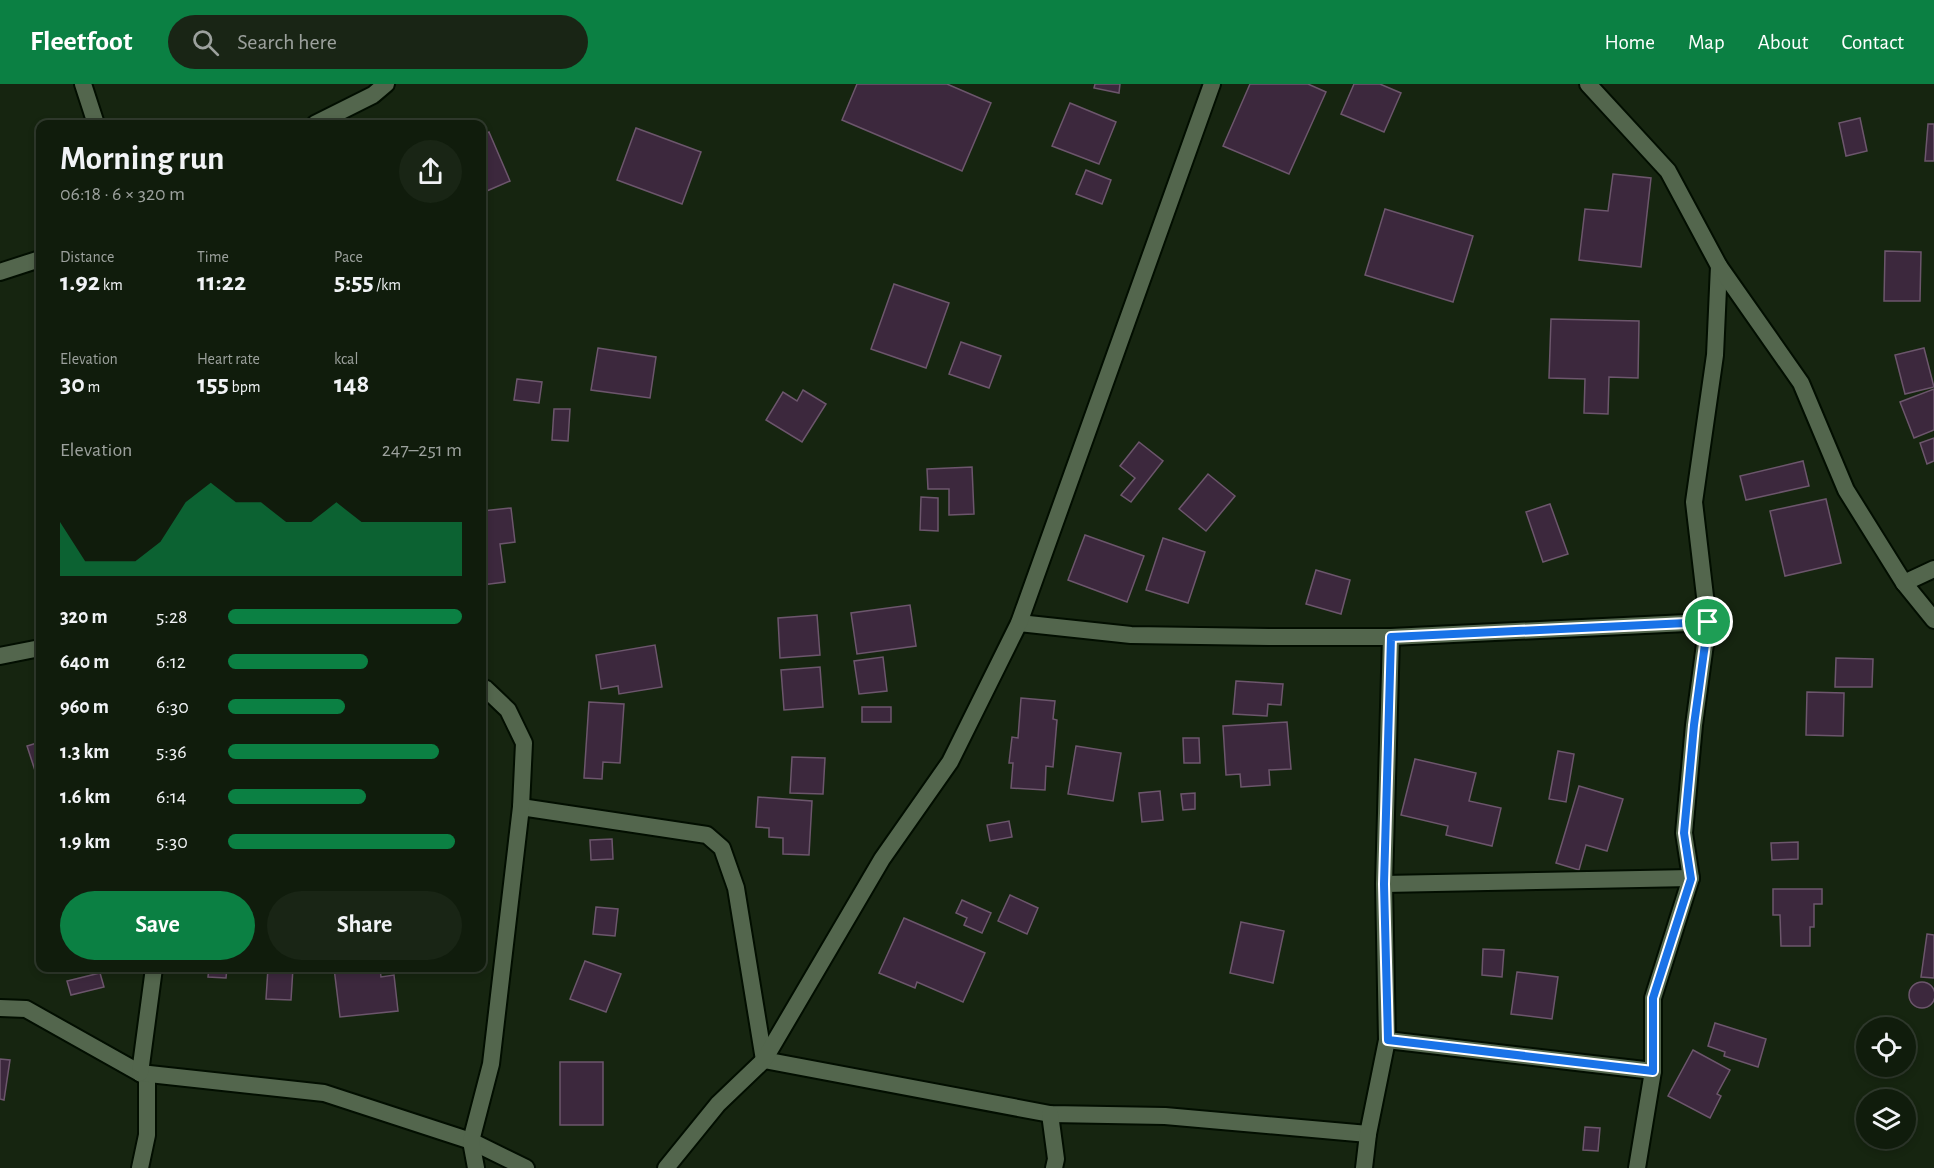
<!DOCTYPE html>
<meta charset="utf-8">
<style>
:root{--surface:#101c0c;--page:#192515;--text:#f1f3f6;--muted:#9ca19d;--line:#303a2d;--accent:#0b8043}
body{margin:0;font-family:"Alegreya Sans",sans-serif;background:var(--page);color:var(--text);height:100vh;display:flex;flex-direction:column;font-size:22px;white-space:nowrap}
*{box-sizing:border-box;margin:0}
p{font-size:20px;color:var(--muted)}
.icon{flex:none;width:33px;height:33px;fill:none;stroke:currentColor;stroke-width:2;stroke-linecap:round;stroke-linejoin:round}
.map{position:relative;flex:1;overflow:hidden}
.details{position:absolute;left:36px;top:36px;width:450px;height:852px;display:flex;flex-direction:column;background:var(--surface);border-radius:12px;box-shadow:0 3px 9px #0003,0 0 0 2px var(--line)}
.details>*{flex:none}
.controls{position:absolute;left:1856px;top:933px;display:grid;gap:12px}
.controls a{display:grid;place-items:center;width:60px;height:60px;border-radius:50%;background:var(--surface);box-shadow:0 3px 9px #0003,0 0 0 2px var(--line);font-size:30px}
.pin{position:absolute;display:grid;place-items:center;width:51px;height:51px;color:#fff;margin:-26px;border:3px solid #fff;border-radius:50%;box-shadow:0 2px 6px #0007}
.round{display:grid;place-items:center;flex:none;width:63px;height:63px;border-radius:32px;background:var(--page)}
.headline{display:flex;align-items:center;justify-content:space-between;height:102px;padding:0 24px}
h1{font-size:33px;font-weight:700;line-height:45px}
.stats{display:grid;grid-template-columns:repeat(3,1fr);gap:9px;height:102px;padding:6px 24px}
.stats div{display:grid;align-content:center}
.stats b{font-size:26px;font-weight:700}
.stats small{font-size:16px;font-weight:400}
.stats p{font-size:16px}
.chart{height:168px;padding:12px 24px}
.chart p{display:flex;justify-content:space-between}
.chart svg{width:100%;height:108px;margin-top:6px;fill:var(--accent);opacity:.7}
.button{display:flex;gap:12px;margin-top:auto;padding:12px 24px}
.button a{flex:1;height:69px;border-radius:36px;background:var(--accent);color:#fff;font-size:24px;font-weight:700;line-height:69px;text-align:center}
.button a+a{background:var(--page);color:var(--text)}
ul{padding:0 24px;list-style:none;font-size:20px}
li{display:grid;grid-template-columns:96px 72px 1fr;align-items:center;height:45px}
li i{height:15px;border-radius:8px;background:var(--accent)}
header{display:flex;align-items:center;gap:36px;box-sizing:border-box;height:84px;padding:0 30px;background:var(--accent);color:#fff}
header strong{font-size:28px}
nav{display:flex;gap:33px;margin-inline-start:auto;font-size:21px}
.search{width:420px;height:54px;background:var(--page);display:flex;align-items:center;gap:15px;box-sizing:border-box;padding:0 21px;border-radius:33px;color:var(--muted);font-size:22px}
.map>svg:first-child{display:block}
</style>
<header>
<strong>Fleetfoot</strong>
<div class="search"><svg class="icon" aria-label="search" viewBox="0 0 24 24"><circle cx="10" cy="10" r="6"/><path d="M15 15l6 6"/></svg>Search here</div>
<nav><a>Home</a><a>Map</a><a>About</a><a>Contact</a></nav>
</header>
<div class="map">
<svg width="1934" height="1084" viewBox="0 0 1934 1084">
<rect width="100%" height="100%" fill="#162510"/>
<g fill="#3c283d" stroke="#6c566c" stroke-width="1.5">
<polygon points="857,0 947,0 991,19 962,87 842,36"/>
<polygon points="1095,0 1120,0 1119,9 1094,4"/>
<polygon points="1250,0 1308,0 1326,8 1289,90 1223,62"/>
<polygon points="1354,0 1380,0 1401,9 1384,48 1341,30"/>
<polygon points="1070,19 1116,38 1099,80 1052,62"/>
<polygon points="1860,34 1867,67 1846,72 1839,39"/>
<polygon points="1928,40 1934,40 1934,77 1925,77"/>
<polygon points="636,44 701,68 682,120 617,96"/>
<polygon points="489,48 510,97 482,109 482,51"/>
<polygon points="1086,86 1111,96 1102,120 1076,110"/>
<polygon points="1613,90 1651,94 1641,183 1579,176 1585,125 1608,127"/>
<polygon points="1385,125 1473,152 1453,218 1365,191"/>
<polygon points="1885,167 1921,168 1920,217 1884,217"/>
<polygon points="894,200 949,219 926,284 871,265"/>
<polygon points="1551,235 1639,237 1638,294 1609,293 1608,330 1584,329 1585,295 1549,294"/>
<polygon points="961,258 1001,272 989,304 949,290"/>
<polygon points="598,264 656,273 650,314 591,306"/>
<polygon points="1924,264 1934,303 1905,310 1895,271"/>
<polygon points="517,295 542,298 539,319 514,316"/>
<polygon points="1934,305 1934,346 1914,354 1900,318"/>
<polygon points="803,306 826,320 802,358 766,336 783,308 797,317"/>
<polygon points="554,325 570,325 568,357 552,356"/>
<polygon points="1934,354 1934,377 1927,380 1920,359"/>
<polygon points="1139,358 1163,377 1131,418 1121,411 1135,394 1120,382"/>
<polygon points="1803,377 1809,402 1746,416 1740,392"/>
<polygon points="972,383 974,430 949,431 949,405 928,405 927,385"/>
<polygon points="1208,390 1235,412 1206,447 1179,425"/>
<polygon points="921,413 938,414 938,447 920,446"/>
<polygon points="1826,415 1841,479 1785,492 1770,427"/>
<polygon points="1550,420 1568,470 1543,478 1526,428"/>
<polygon points="511,424 515,458 500,460 505,498 482,501 482,427"/>
<polygon points="1085,451 1144,472 1127,518 1068,496"/>
<polygon points="1163,454 1205,468 1188,519 1146,506"/>
<polygon points="1316,486 1350,496 1341,530 1306,520"/>
<polygon points="910,521 916,562 857,570 851,529"/>
<polygon points="817,531 820,571 780,574 778,534"/>
<polygon points="655,561 662,603 619,610 618,602 601,605 596,571"/>
<polygon points="883,573 887,607 859,610 854,577"/>
<polygon points="1836,574 1873,575 1872,603 1835,603"/>
<polygon points="820,583 823,623 784,626 781,586"/>
<polygon points="1236,597 1283,600 1281,621 1268,620 1267,632 1233,630"/>
<polygon points="1807,608 1844,609 1843,652 1806,651"/>
<polygon points="1021,614 1055,617 1053,635 1057,636 1053,683 1046,682 1045,706 1011,704 1013,679 1009,679 1012,653 1018,654"/>
<polygon points="589,618 624,620 620,679 603,678 602,695 584,694"/>
<rect x="862" y="623" width="29" height="15"/>
<polygon points="1287,638 1291,685 1269,686 1270,701 1241,703 1240,690 1226,691 1223,642"/>
<polygon points="1183,654 1199,654 1200,679 1184,679"/>
<polygon points="40,658 40,702 27,662"/>
<polygon points="1076,662 1121,669 1113,717 1068,710"/>
<polygon points="1558,667 1574,670 1566,718 1549,715"/>
<polygon points="792,673 825,674 823,710 790,709"/>
<polygon points="1415,675 1476,689 1469,717 1501,724 1492,762 1446,751 1448,742 1401,731"/>
<polygon points="1579,702 1623,715 1607,767 1586,761 1579,786 1556,779"/>
<polygon points="1160,707 1163,736 1142,738 1139,709"/>
<polygon points="1195,709 1195,725 1183,726 1181,710"/>
<polygon points="758,713 812,717 809,771 783,770 783,754 769,753 769,744 756,743"/>
<polygon points="1009,737 1012,753 990,757 987,741"/>
<polygon points="612,755 613,775 591,776 590,756"/>
<polygon points="1798,758 1798,775 1772,776 1771,759"/>
<polygon points="1773,805 1822,805 1822,820 1814,820 1814,843 1810,843 1810,862 1781,862 1780,831 1773,831"/>
<polygon points="1010,811 1038,824 1027,850 998,837"/>
<polygon points="962,816 991,829 982,849 964,841 967,834 956,829"/>
<polygon points="596,823 618,825 615,852 593,850"/>
<polygon points="904,834 985,869 963,918 917,898 915,904 879,889"/>
<polygon points="1241,838 1284,847 1273,899 1230,889"/>
<polygon points="1927,850 1934,851 1934,894 1921,893"/>
<polygon points="1483,865 1504,866 1502,893 1482,891"/>
<polygon points="585,877 621,890 606,928 570,915"/>
<polygon points="209,884 227,884 226,894 208,893"/>
<polygon points="268,884 293,884 291,916 266,915"/>
<polygon points="334,884 380,884 381,893 394,891 398,927 340,933"/>
<polygon points="1517,888 1558,893 1552,935 1511,930"/>
<polygon points="100,889 104,903 71,911 67,897"/>
<circle cx="1922" cy="911" r="13"/>
<polygon points="1715,939 1766,955 1758,983 1724,972 1725,968 1708,962"/>
<polygon points="1693,966 1730,986 1717,1010 1721,1012 1710,1034 1668,1012"/>
<polygon points="0,975 10,976 4,1016 0,1015"/>
<rect x="560" y="978" width="43" height="63"/>
<polygon points="1585,1043 1600,1044 1598,1067 1583,1066"/>
</g>
<g fill="none" stroke-linecap="round" stroke-linejoin="round">
<g stroke="#020e00" stroke-width="20">
<g id="minor">
<polyline points="83,0 96,40"/>
<polyline points="1904,499 1934,485"/>
<polyline points="1019,539 1131,551 1269,553 1391,553 1708,538"/>
<polyline points="0,572 40,564"/>
<polyline points="521,723 707,751 722,764 736,804 764,976 1050,1030 1165,1032 1368,1050"/>
<polyline points="1384,800 1691,794"/>
<polyline points="0,924 26,925 147,993 147,1051 140,1084"/>
<polyline points="1387,956 1653,987"/>
<polyline points="140,989 324,1009 471,1057 526,1084"/>
<polyline points="140,989 154,884"/>
<polyline points="1050,1030 1056,1075 1054,1084"/>
<polyline points="476,1084 471,1057 491,980 521,723 524,659 508,626 486,605 482,603"/>
<polyline points="666,1084 718,1020 764,976 882,775 950,678 1019,539 1212,0"/>
<polyline points="1364,1084 1368,1050 1387,956 1384,800 1391,553"/>
<polyline points="1637,1084 1653,987 1653,914 1691,794 1684,749 1694,641 1708,538 1694,418 1715,271 1719,182"/>
</g>
</g>
<g stroke="#020e00" stroke-width="20">
<g id="tertiary">
<polyline points="1588,0 1668,87 1719,182 1801,299 1846,406 1904,499 1934,536"/>
<polyline points="315,40 373,11 386,0"/>
<polyline points="0,188 40,175"/>
</g>
</g>
<use href="#minor" stroke="#53664d" stroke-width="16"/>
<use href="#tertiary" stroke="#53664d" stroke-width="16"/>
</g>
<g fill="none" stroke-linecap="round" stroke-linejoin="round">
<g stroke="#fff" stroke-width="12">
<polygon id="route" points="1708,538 1694,641 1684,749 1691,795 1653,914 1653,987 1388,956 1384,800 1391,553"/>
</g>
<use href="#route" stroke="#1a73e8" stroke-width="8"/>
</g>
</svg>
<div class="controls">
<a><svg class="icon" aria-label="locate" viewBox="0 0 24 24"><circle cx="12" cy="12" r="6"/><path d="M12 2v4M12 18v4M2 12h4M18 12h4"/></svg></a>
<a><svg class="icon" aria-label="layers" viewBox="0 0 24 24"><path d="M12 4l9 5-9 5-9-5zM3 14l9 5 9-5"/></svg></a>
</div>
<div class="pin" style="left:1708px;top:538px;background:#1e9e55"><svg class="icon" aria-label="arrive" viewBox="0 0 24 24"><path d="M6 21V4h12l-3 4 3 4H6"/></svg></div>
<section class="details">
<div class="headline"><div><h1>Morning run</h1><p>06:18 · 6 × 320 m</p></div><a class="round"><svg class="icon" aria-label="share" viewBox="0 0 24 24"><path d="M12 15V3M7 8l5-5 5 5M5 13v7h14v-7"/></svg></a></div>
<div class="stats">
<div><p>Distance</p><b>1.92<small> km</small></b></div>
<div><p>Time</p><b>11:22</b></div>
<div><p>Pace</p><b>5:55<small> /km</small></b></div>
</div>
<div class="stats">
<div><p>Elevation</p><b>30<small> m</small></b></div>
<div><p>Heart rate</p><b>155<small> bpm</small></b></div>
<div><p>kcal</p><b>148</b></div>
</div>
<div class="chart"><p><span>Elevation</span>247–251 m</p>
<svg viewBox="0 0 160 44" preserveAspectRatio="none"><path d="M0 44V22L10 38L20 38L30 38L40 30L50 14L60 6L70 14L80 14L90 22L100 22L110 14L120 22L130 22L140 22L150 22L160 22V44z"/></svg>
</div>
<ul>
<li><b>320 m</b>5:28<i style="width:100%"></i></li>
<li><b>640 m</b>6:12<i style="width:60%"></i></li>
<li><b>960 m</b>6:30<i style="width:50%"></i></li>
<li><b>1.3 km</b>5:36<i style="width:90%"></i></li>
<li><b>1.6 km</b>6:14<i style="width:59%"></i></li>
<li><b>1.9 km</b>5:30<i style="width:97%"></i></li>
</ul>
<div class="button"><a>Save</a><a>Share</a></div>
</section>
</div>
